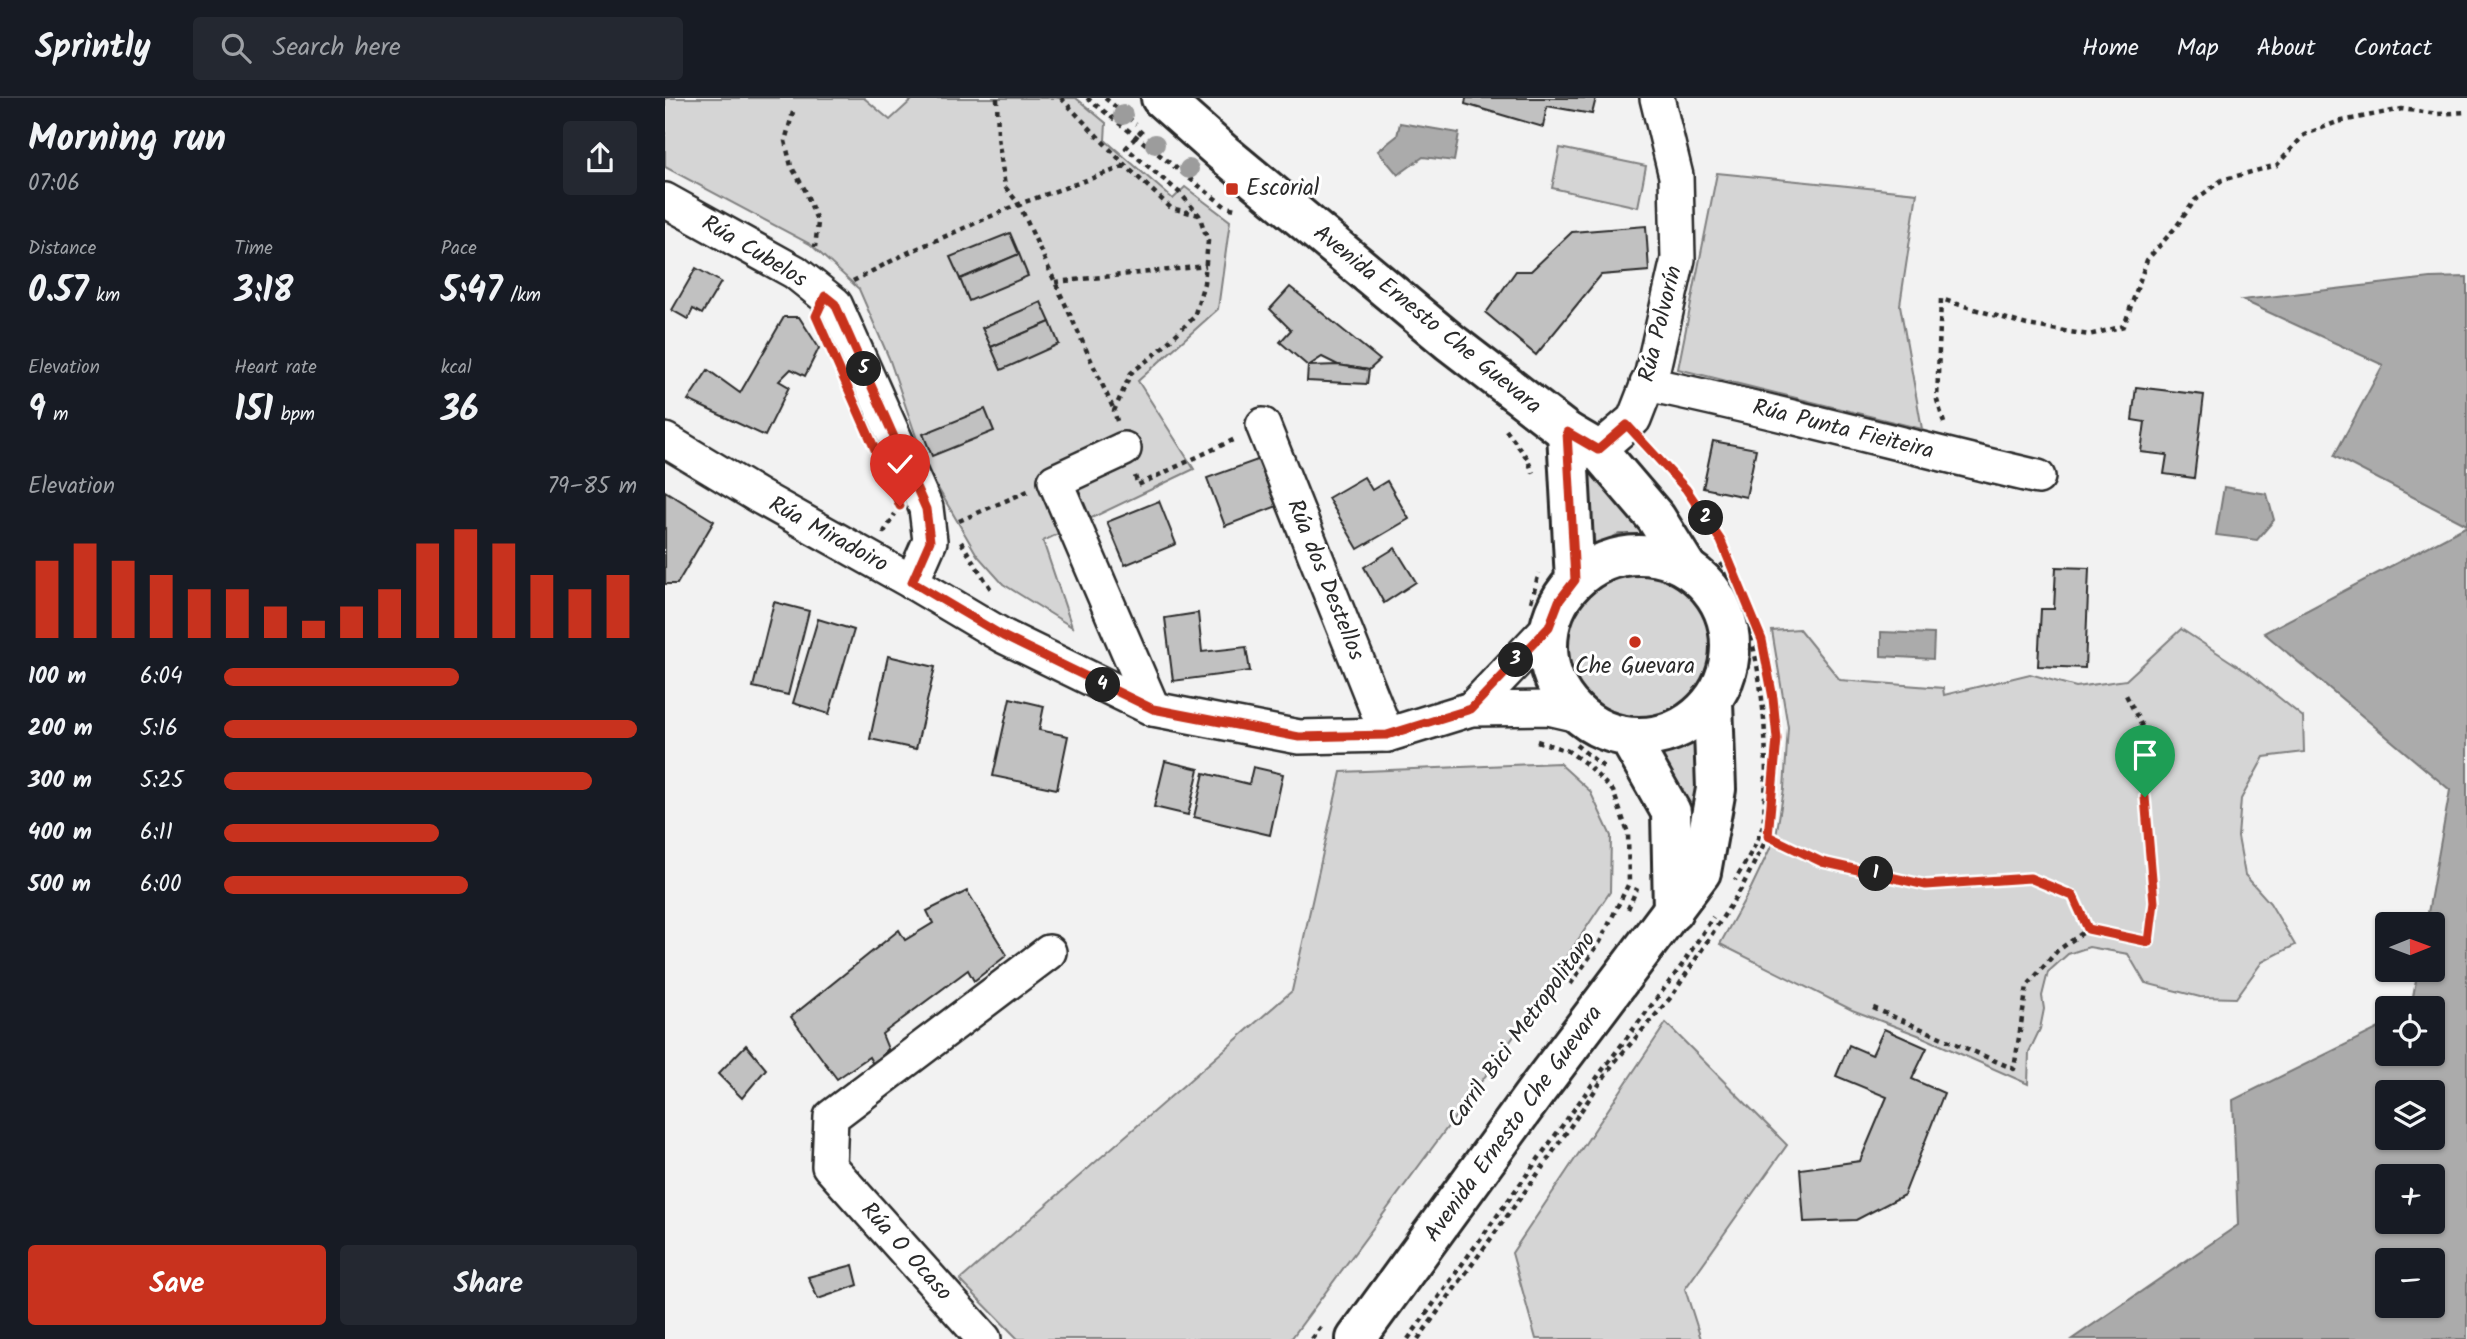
<!DOCTYPE html>
<meta charset="utf-8">
<style>
:root{--surface:#171b24;--page:#242831;--text:#f1f3f6;--muted:#9ea1a6;--line:#363941;--accent:#c8321e}
body{margin:0;font-family:Kalam,sans-serif;background:var(--page);color:var(--text);height:100vh;display:flex;flex-direction:column;font-size:26px;white-space:nowrap}
*{box-sizing:border-box;margin:0}
p{font-size:23px;color:var(--muted)}
.icon{flex:none;width:38px;height:38px;fill:none;stroke:currentColor;stroke-width:2;stroke-linecap:round;stroke-linejoin:round}
.map{position:relative;flex:1;overflow:hidden}
.drawer{display:flex;flex-direction:column;background:var(--surface);width:665px}
.drawer>*{flex:none}
.needle{width:46px;rotate:89deg}
.fabs{position:absolute;left:1710px;top:814px;display:grid;gap:14px}
.fabs a{display:grid;place-items:center;width:70px;height:70px;border-radius:7px;background:var(--surface);box-shadow:0 2px 5px #0004;font-size:35px}
.pin{position:absolute;display:grid;place-items:center;width:60px;height:60px;color:#fff;margin:-72px -30px;border-radius:50% 50% 50% 0;rotate:-45deg;box-shadow:0 0 7px #0007}
.pin .icon{rotate:45deg}
.km{position:absolute;width:35px;height:35px;margin:-18px;border-radius:50%;background:#222;color:#fff;font-size:19px;line-height:35px;text-align:center}
.round{display:grid;place-items:center;flex:none;width:74px;height:74px;border-radius:7px;background:var(--page)}
.head{display:flex;align-items:center;justify-content:space-between;height:119px;padding:0 28px}
h1{font-size:38px;font-weight:700;line-height:52px}
.figures{display:grid;grid-template-columns:repeat(3,1fr);gap:10px;height:119px;padding:7px 28px}
.figures div{display:grid;align-content:center}
.figures b{font-size:35px;font-weight:700}
.figures small{font-size:19px;font-weight:400}
.figures p{font-size:19px}
.chart{height:196px;padding:14px 28px}
.chart p{display:flex;justify-content:space-between}
.chart svg{width:100%;height:126px;margin-top:7px;stroke:var(--accent);stroke-width:6}
.action{display:flex;gap:14px;margin-top:auto;padding:14px 28px}
.action a{flex:1;height:80px;border-radius:7px;background:var(--accent);color:#fff;font-size:28px;font-weight:700;line-height:80px;text-align:center}
.action a+a{background:var(--page);color:var(--text)}
ul{padding:0 28px;list-style:none;font-size:23px}
li{display:grid;grid-template-columns:112px 84px 1fr;align-items:center;height:52px}
li i{height:18px;border-radius:9px;background:var(--accent)}
header{display:flex;align-items:center;gap:42px;box-sizing:border-box;height:98px;padding:0 35px;background:var(--surface);border-bottom:2px solid var(--line)}
header strong{font-size:33px}
nav{display:flex;gap:38px;margin-inline-start:auto;font-size:24px}
.search{width:490px;height:63px;background:var(--page);display:flex;align-items:center;gap:18px;box-sizing:border-box;padding:0 24px;border-radius:7px;color:var(--muted);font-size:26px}
main{display:flex;flex:1;min-height:0}
.map>svg:first-child{display:block}
</style>
<header>
<strong>Sprintly</strong>
<div class="search"><svg class="icon" aria-label="search" viewBox="0 0 24 24"><circle cx="10" cy="10" r="6"/><path d="M15 15l6 6"/></svg>Search here</div>
<nav><a>Home</a><a>Map</a><a>About</a><a>Contact</a></nav>
</header>
<main>
<section class="drawer">
<div class="head"><div><h1>Morning run</h1><p>07:06</p></div><a class="round"><svg class="icon" aria-label="share" viewBox="0 0 24 24"><path d="M12 15V3M7 8l5-5 5 5M5 13v7h14v-7"/></svg></a></div>
<div class="figures">
<div><p>Distance</p><b>0.57<small> km</small></b></div>
<div><p>Time</p><b>3:18</b></div>
<div><p>Pace</p><b>5:47<small> /km</small></b></div>
</div>
<div class="figures">
<div><p>Elevation</p><b>9<small> m</small></b></div>
<div><p>Heart rate</p><b>151<small> bpm</small></b></div>
<div><p>kcal</p><b>36</b></div>
</div>
<div class="chart"><p><span>Elevation</span>79–85 m</p>
<svg viewBox="0 0 160 44" preserveAspectRatio="none"><path d="M5 44V17M15 44V11M25 44V17M35 44V22M45 44V27M55 44V27M65 44V33M75 44V38M85 44V33M95 44V27M105 44V11M115 44V6M125 44V11M135 44V22M145 44V27M155 44V22"/></svg>
</div>
<ul>
<li><b>100 m</b>6:04<i style="width:57%"></i></li>
<li><b>200 m</b>5:16<i style="width:100%"></i></li>
<li><b>300 m</b>5:25<i style="width:89%"></i></li>
<li><b>400 m</b>6:11<i style="width:52%"></i></li>
<li><b>500 m</b>6:00<i style="width:59%"></i></li>
</ul>
<div class="action"><a>Save</a><a>Share</a></div>
</section>
<div class="map">
<svg width="1802" height="1241" viewBox="0 0 1802 1241">
<rect width="100%" height="100%" fill="#f2f2f2"/>
<filter id="ink" filterUnits="userSpaceOnUse"><feTurbulence type="fractalNoise" baseFrequency=".0143" numOctaves="2"/><feDisplacementMap in="SourceGraphic" scale="14" xChannelSelector="R" yChannelSelector="G"/><feConvolveMatrix kernelMatrix="1 2 1 2 8 2 1 2 1" color-interpolation-filters="sRGB"/></filter>
<g filter="url(#ink)">
<g fill="#d5d5d5" stroke="#808080" stroke-width="2">
<polygon points="0,0 199,0 225,22 249,0 411,0 441,25 440,42 508,101 520,89 565,123 553,211 473,283 529,371 378,443 407,529 338,486 312,457 263,373 224,260 194,191 145,146 0,69"/>
<polygon points="895,50 981,68 973,109 887,90"/>
<polygon points="1052,75 1252,95 1235,207 1257,331 1013,271"/>
<polygon points="919,359 985,436 954,436 930,448"/>
<circle cx="974" cy="549" r="73"/>
<polygon points="1134,531 1175,582 1278,590 1279,597 1365,576 1411,589 1461,582 1516,531 1585,576 1638,619 1639,654 1599,659 1576,701 1573,739 1580,777 1605,805 1630,847 1597,864 1571,900 1535,899 1480,885 1463,856 1424,849 1403,856 1383,874 1377,898 1379,911 1375,931 1364,954 1363,986 1253,937 1187,912 1055,846 1086,790 1111,738 1119,691 1123,629 1107,533"/>
<path d="M 1031,635 L 1039,669 L 1029,745 C 1020,704 1016,686 992,651 Z"/>
<polygon points="894,665 925,693 946,738 945,794 841,950 626,1241 353,1241 295,1182 627,893 676,674"/>
<polygon points="1001,925 1122,1047 1020,1191 1036,1241 871,1241 847,1155"/>
</g>
<g fill="#ababab" stroke="#787878" stroke-width="2" fill-rule="evenodd">
<polygon points="735,25 794,35 789,63 758,59 733,77 713,53 732,38"/>
<polygon points="1802,179 1802,427 1669,358 1718,267 1577,202 1765,180"/>
<polygon points="1559,389 1602,396 1609,422 1592,442 1551,437"/>
<path d="M 1802,428 L 1802,1241 L 1407,1241 L 1573,1127 L 1568,1002 L 1722,926 L 1722,956 L 1768,956 L 1768,910 L 1746,910 L 1753,872 L 1768,872 L 1768,826 L 1761,826 L 1785,692 L 1599,535 ZM 1722,994 L 1768,994 L 1768,1040 L 1722,1040 ZM 1768,1078 L 1768,1124 L 1722,1124 L 1722,1078 ZM 1768,1162 L 1768,1208 L 1722,1208 L 1722,1162 Z"/>
<polygon points="1216,534 1269,536 1268,561 1216,558"/>
</g>
<g fill="#c1c1c1" stroke="#2b2b2b" stroke-width="2">
<polygon points="801,0 931,0 927,16 882,8 878,29 800,6"/>
<polygon points="981,128 984,173 936,177 871,257 821,215 851,173 866,173 907,134"/>
<polygon points="345,135 354,156 295,181 285,159"/>
<polygon points="354,156 363,178 304,203 295,181"/>
<polygon points="31,170 56,184 37,216 28,211 23,221 7,212"/>
<polygon points="625,189 715,262 704,272 673,267 657,259 643,268 615,244 626,232 605,211"/>
<polygon points="376,204 385,224 326,249 317,230"/>
<polygon points="119,219 134,219 154,250 140,278 126,271 114,283 124,289 100,338 23,302 43,272 75,295"/>
<polygon points="385,224 394,246 336,272 326,249"/>
<polygon points="673,267 704,272 702,286 642,283 643,268"/>
<polygon points="1471,289 1539,297 1529,380 1499,376 1502,357 1476,354 1480,324 1467,322"/>
<polygon points="320,311 329,333 267,358 258,336"/>
<polygon points="1048,343 1091,351 1081,399 1038,390"/>
<polygon points="598,360 615,407 560,428 542,380"/>
<polygon points="699,379 707,392 722,383 744,421 693,451 663,400"/>
<polygon points="0,393 49,423 12,486 0,486"/>
<polygon points="494,403 511,446 460,467 442,424"/>
<polygon points="730,450 751,484 719,505 699,469"/>
<polygon points="1391,469 1424,470 1420,570 1373,568 1376,511 1389,511"/>
<polygon points="109,504 144,513 123,597 88,589"/>
<polygon points="533,515 537,554 581,549 585,573 508,583 500,520"/>
<polygon points="153,521 189,532 164,616 128,605"/>
<polygon points="223,558 270,569 251,651 205,641"/>
<polygon points="345,600 379,608 374,632 403,638 392,691 328,678"/>
<polygon points="500,663 534,671 523,717 489,709"/>
<polygon points="588,669 618,676 605,737 529,719 539,675 584,686"/>
<polygon points="302,793 342,857 309,883 303,872 217,936 223,951 209,968 204,959 172,981 126,919 234,832 240,842 268,825 262,813"/>
<polygon points="1219,931 1262,950 1247,981 1279,995 1239,1097 1191,1122 1139,1124 1135,1071 1195,1063 1222,999 1171,978 1184,947 1207,957"/>
<polygon points="81,947 101,971 77,1000 53,976"/>
<polygon points="188,1167 193,1187 153,1201 143,1179"/>
</g>
<g fill="none" stroke-linecap="round" stroke-linejoin="round">
<g stroke="#2b2b2b" stroke-width="38">
<g id="minor">
<polyline points="0,102 130,174 170,206 261,410 265,443 247,484"/>
<path d="M 982,286 C 1114,313 1243,349 1373,379"/>
<polyline points="598,327 722,637"/>
<polyline points="0,342 95,399 247,484 338,538 488,611 634,639 722,637 806,611 883,610 913,617"/>
<polyline points="459,351 390,383 488,611"/>
<polyline points="933,352 969,321 987,275 1013,161 1011,78 992,0"/>
<polyline points="806,611 884,529"/>
<polyline points="319,1241 164,1068 166,1019 384,854"/>
</g>
</g>
<g stroke="#2b2b2b" stroke-width="44">
<g id="major">
<polyline points="496,0 558,55 785,244 902,334 933,352 991,420 1022,470"/>
<polyline points="902,334 910,482"/>
<circle cx="974" cy="548" r="91"/>
<polyline points="964,640 1006,714 1008,813"/>
<polyline points="691,1241 872,992 1036,774 1051,691 1048,603"/>
</g>
</g>
<g stroke="#2b2b2b" stroke-width="4.5" stroke-dasharray="5 5" stroke-linecap="butt">
<polyline points="332,0 333,39 340,89 354,106 449,312"/>
<polyline points="396,0 461,68 506,110 534,117"/>
<polyline points="422,0 561,109 570,111"/>
<polyline points="440,0 471,26"/>
<polyline points="128,14 120,43 126,68 140,92 153,125 150,149"/>
<polyline points="188,183 240,156 354,106 461,68"/>
<polyline points="390,184 541,168"/>
<polyline points="452,323 449,313 466,275 493,254 529,219 539,185 543,143 534,117 515,95 461,50 480,29"/>
<polyline points="1279,325 1272,302 1276,201 1362,227 1424,237 1459,228 1482,162 1511,129 1530,102 1557,82 1612,67 1639,37 1672,24 1737,11 1773,16 1802,14"/>
<polyline points="841,332 862,360 868,375"/>
<polyline points="470,378 473,387 570,341"/>
<polyline points="294,423 363,393"/>
<polyline points="218,433 219,434 230,416"/>
<polyline points="296,444 327,493"/>
<path d="M 1056,465 C 1094,523 1104,629 1100,698 C 1099,708 1100,720 1097,730 C 1091,748 1080,765 1070,782"/>
<polyline points="866,504 874,475"/>
<polyline points="872,643 903,653 920,665 948,693 963,735 964,785 935,844 905,887"/>
<polyline points="911,647 940,670"/>
<polyline points="1103,738 1157,763 1261,787 1365,780 1408,798 1423,831 1392,853 1362,888 1349,971 1206,909"/>
<polyline points="963,811 972,790"/>
<polyline points="1423,831 1484,844 1488,804 1480,700 1483,640 1459,593"/>
<polyline points="647,1241 659,1225"/>
<polyline points="743,1241 939,970 1017,867 1048,819"/>
<polyline points="753,1241 877,1070 948,966 1007,898 1076,791 1103,738 1112,641 1108,600 1097,542 1056,443 1021,391 981,348"/>
</g>
<use href="#minor" stroke="#fff" stroke-width="33"/>
<use href="#major" stroke="#fff" stroke-width="38"/>
</g>
<g fill="#9c9c9c">
<circle cx="458" cy="17" r="10"/>
<circle cx="490" cy="46" r="10"/>
<circle cx="524" cy="71" r="10"/>
</g>
</g>
<g fill="none" stroke-linecap="round" stroke-linejoin="round" filter="url(#ink)">
<g stroke="#fff" stroke-width="14">
<polyline id="route" points="235,408 151,218 160,198 170,206 261,411 265,443 247,484 338,538 488,611 634,639 722,637 806,611 884,529 894,503 910,482 902,334 933,352 962,327 1021,391 1056,443 1097,542 1108,600 1112,641 1103,738 1157,764 1261,787 1365,780 1408,798 1423,831 1484,844 1489,804 1480,699"/>
</g>
<use href="#route" stroke="#c8321e" stroke-width="9"/>
</g>
<g fill="#c8321e" stroke="#fff" stroke-width="2.5">
<rect x="560" y="84" width="14" height="14" rx="3.5"/>
<circle cx="970" cy="544" r="7"/>
</g>
<g text-anchor="middle" dominant-baseline="central" stroke-width="6" stroke-linejoin="round" paint-order="stroke">
<g font-size="23" fill="#2b2b2b" stroke="#fff" text-anchor="start">
<text x="581" y="91">Escorial</text>
<text x="970" y="569" text-anchor="middle">Che Guevara</text>
</g>
<g font-size="23" fill="#2b2b2b" stroke="#fff">
<text transform="translate(89 154) rotate(31)">Rúa Cubelos</text>
<text transform="translate(762 222) rotate(39)">Avenida Ernesto Che Guevara</text>
<text transform="translate(996 226) rotate(-76)">Rúa Polvorín</text>
<text transform="translate(1178 332) rotate(14)">Rúa Punta Fieiteira</text>
<text transform="translate(163 437) rotate(29)">Rúa Miradoiro</text>
<text transform="translate(660 482) rotate(68)">Rúa dos Destellos</text>
<text transform="translate(857 932) rotate(-54)">Carril Bici Metropolitano</text>
<text transform="translate(849 1026) rotate(-54)">Avenida Ernesto Che Guevara</text>
<text transform="translate(241 1154) rotate(48)">Rúa O Ocaso</text>
</g>
</g>
</svg>
<div class="fabs">
<a><svg class="needle" viewBox="-14 -14 28 28"><path d="M0-13l5 13h-10z" fill="#e53935"/><path d="M0 13l5-13h-10z" fill="#9ea1a6"/></svg></a>
<a><svg class="icon" aria-label="locate" viewBox="0 0 24 24"><circle cx="12" cy="12" r="6"/><path d="M12 2v4M12 18v4M2 12h4M18 12h4"/></svg></a>
<a><svg class="icon" aria-label="layers" viewBox="0 0 24 24"><path d="M12 4l9 5-9 5-9-5zM3 14l9 5 9-5"/></svg></a>
<a>+</a>
<a>−</a>
</div>
<div class="pin" style="left:1480px;top:699px;background:#1e9e55"><svg class="icon" aria-label="arrive" viewBox="0 0 24 24"><path d="M6 21V4h12l-3 4 3 4H6"/></svg></div>
<div class="pin" style="left:235px;top:408px;background:#d93025"><svg class="icon" aria-label="check" viewBox="0 0 24 24"><path d="M5 12l5 5 9-10"/></svg></div>
<b class="km" style="left:1211px;top:776px">1</b>
<b class="km" style="left:1041px;top:420px">2</b>
<b class="km" style="left:851px;top:562px">3</b>
<b class="km" style="left:438px;top:587px">4</b>
<b class="km" style="left:199px;top:271px">5</b>
</div>
</main>
